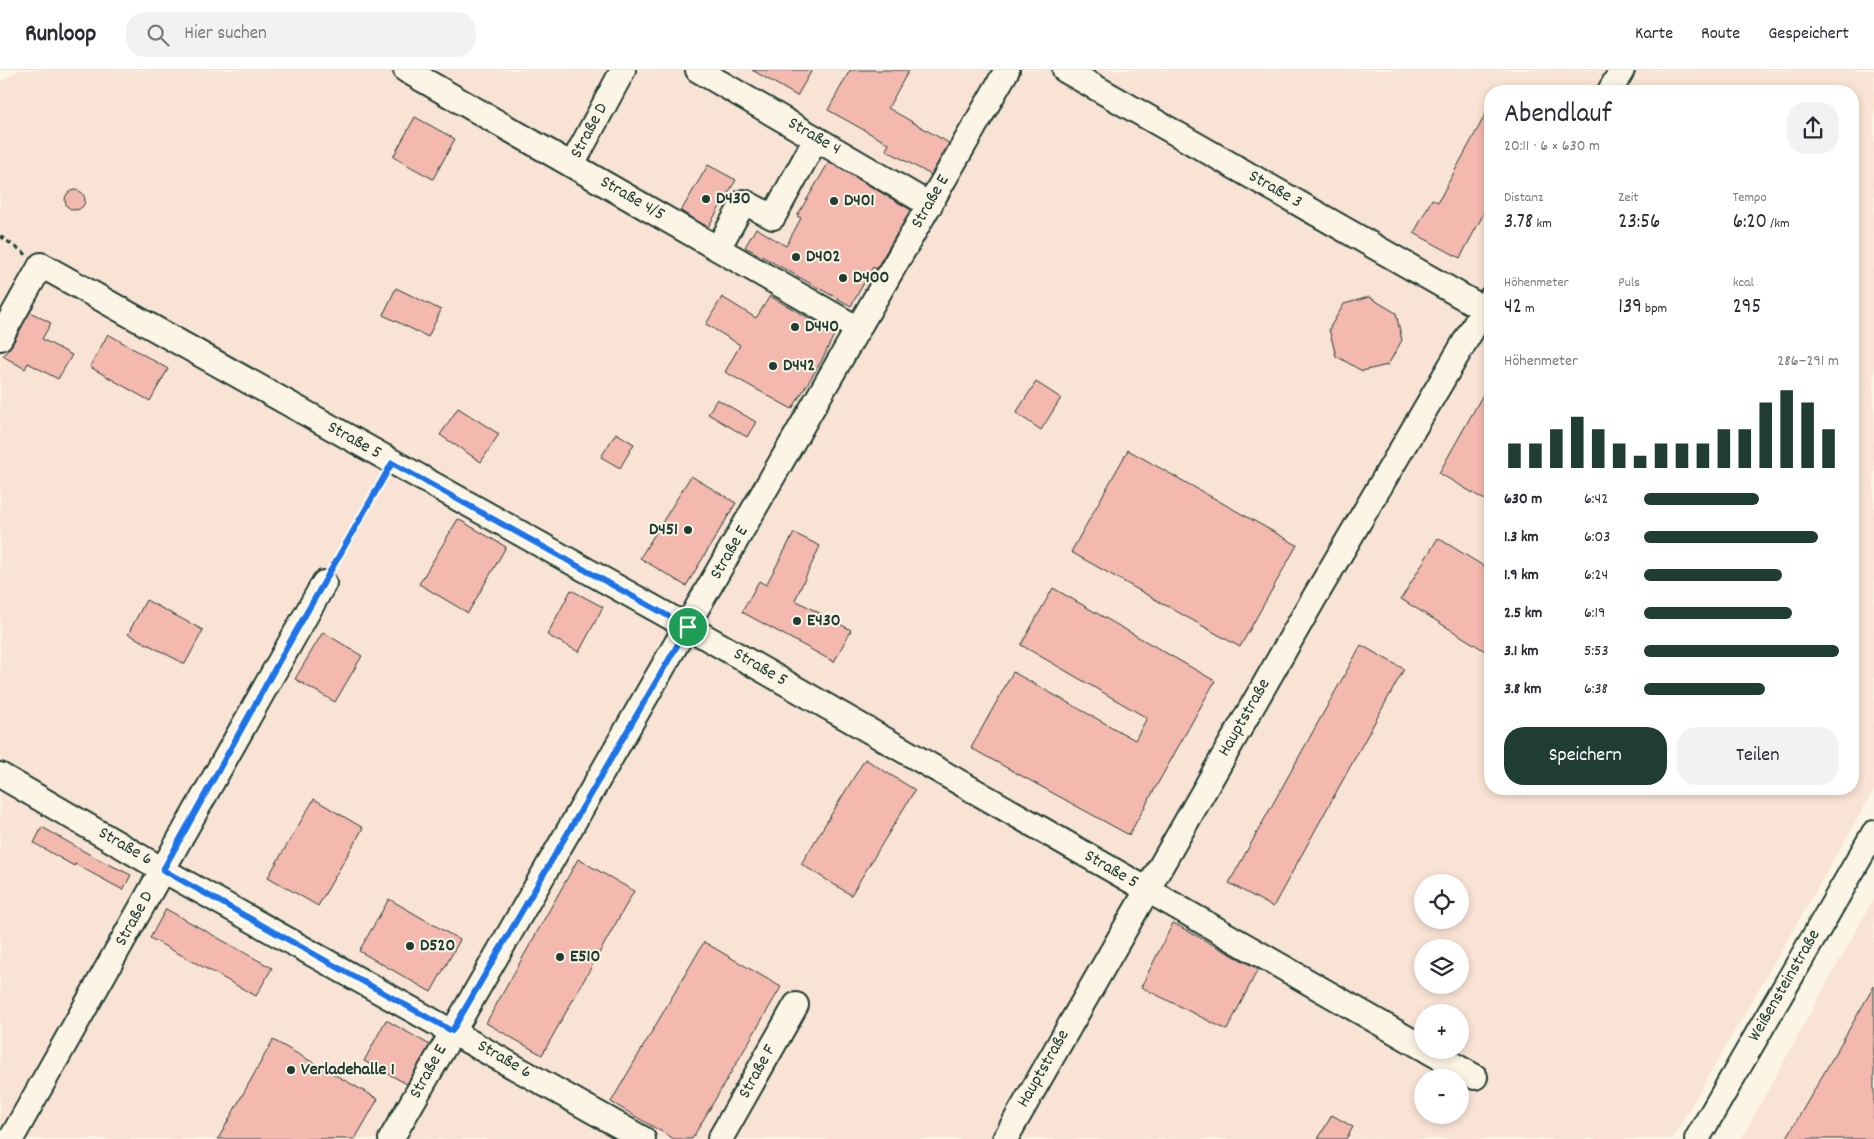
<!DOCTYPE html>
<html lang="de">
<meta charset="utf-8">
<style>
:root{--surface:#fff;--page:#f2f2f3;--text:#2b2b33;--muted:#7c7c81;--line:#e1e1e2;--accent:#1f3d34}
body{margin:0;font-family:Dekko,sans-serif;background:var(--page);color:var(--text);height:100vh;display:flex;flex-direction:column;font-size:19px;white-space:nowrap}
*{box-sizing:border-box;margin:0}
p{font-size:16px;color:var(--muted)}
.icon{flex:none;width:28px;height:28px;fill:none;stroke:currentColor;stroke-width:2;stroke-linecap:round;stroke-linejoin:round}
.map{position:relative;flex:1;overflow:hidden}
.side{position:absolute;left:1484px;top:15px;width:375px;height:710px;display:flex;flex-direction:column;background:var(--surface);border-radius:20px;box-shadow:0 2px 8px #0003}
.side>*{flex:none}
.tools{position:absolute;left:1414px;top:804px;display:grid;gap:10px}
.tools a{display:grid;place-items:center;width:55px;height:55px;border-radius:50%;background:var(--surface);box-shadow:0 2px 8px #0003;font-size:25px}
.pin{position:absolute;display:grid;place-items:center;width:42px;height:42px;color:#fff;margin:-21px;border:2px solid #fff;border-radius:50%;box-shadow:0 1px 5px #0007}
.round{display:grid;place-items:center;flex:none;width:52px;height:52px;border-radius:20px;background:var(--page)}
.overview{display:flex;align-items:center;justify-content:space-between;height:85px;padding:0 20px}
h1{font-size:28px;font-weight:600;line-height:38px}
.figures{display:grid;grid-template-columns:repeat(3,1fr);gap:8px;height:85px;padding:5px 20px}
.figures div{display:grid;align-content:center}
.figures b{font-size:21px;font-weight:600}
.figures small{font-size:14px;font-weight:400}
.figures p{font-size:14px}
.chart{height:140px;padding:10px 20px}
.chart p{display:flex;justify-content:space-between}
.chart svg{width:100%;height:90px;margin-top:5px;stroke:var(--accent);stroke-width:6}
.cta{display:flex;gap:10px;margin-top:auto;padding:10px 20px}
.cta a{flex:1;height:58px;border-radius:20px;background:var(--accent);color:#fff;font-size:20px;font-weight:600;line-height:58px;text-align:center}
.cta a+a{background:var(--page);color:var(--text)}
ul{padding:0 20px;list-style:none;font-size:16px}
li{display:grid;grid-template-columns:80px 60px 1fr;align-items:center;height:38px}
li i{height:12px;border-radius:6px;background:var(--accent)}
header{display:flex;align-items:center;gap:30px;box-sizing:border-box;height:70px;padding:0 25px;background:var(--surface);border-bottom:1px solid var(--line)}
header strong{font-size:24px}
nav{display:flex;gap:28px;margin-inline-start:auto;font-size:18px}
.search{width:350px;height:45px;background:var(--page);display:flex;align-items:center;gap:12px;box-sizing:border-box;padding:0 18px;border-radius:20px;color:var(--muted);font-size:19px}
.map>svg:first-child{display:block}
</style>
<header>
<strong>Runloop</strong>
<div class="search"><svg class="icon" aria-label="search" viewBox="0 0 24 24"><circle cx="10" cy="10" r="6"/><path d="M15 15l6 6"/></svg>Hier suchen</div>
<nav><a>Karte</a><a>Route</a><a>Gespeichert</a></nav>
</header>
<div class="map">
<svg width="1874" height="1069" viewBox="0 0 1874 1069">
<rect width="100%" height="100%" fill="#fcf5e5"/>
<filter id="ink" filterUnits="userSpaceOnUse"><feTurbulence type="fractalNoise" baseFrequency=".02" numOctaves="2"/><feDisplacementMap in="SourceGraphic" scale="10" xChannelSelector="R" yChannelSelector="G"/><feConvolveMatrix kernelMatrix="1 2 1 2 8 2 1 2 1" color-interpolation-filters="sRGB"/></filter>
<g filter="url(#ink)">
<g fill="#f9e3d4" fill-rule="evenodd">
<path d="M 19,0 L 1874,0 L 1874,720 L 1672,1069 L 0,1069 L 0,12 ZM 1490,21 L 1852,21 L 1852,719 L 1490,719 ZM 1422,812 L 1460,812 L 1460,850 L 1422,850 ZM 1422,878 L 1460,878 L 1460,915 L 1422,915 ZM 1422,942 L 1460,942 L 1460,980 L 1422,980 ZM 1422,1008 L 1460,1008 L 1460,1045 L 1422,1045 Z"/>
<polygon points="1874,828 1874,1069 1741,1069"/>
</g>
<g fill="#f3b8ae" stroke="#1f3d34">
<polygon points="752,0 812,0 797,26"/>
<polygon points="850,0 909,0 888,38 949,73 931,105 886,80 889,74 828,40"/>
<polygon points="1490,36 1490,132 1460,188 1414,163 1432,129 1438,132"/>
<polygon points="415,47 455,69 433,109 393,87"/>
<polygon points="829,92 911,140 876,199 873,197 851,236 745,177 756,158 786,176 801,148 797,146"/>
<polygon points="708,95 736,110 708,157 681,141"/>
<circle cx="75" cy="130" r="10"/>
<polygon points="396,218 441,240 428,267 383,245"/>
<polygon points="770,226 835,263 822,290 792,339 725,302 740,275 706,254 722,227 756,248"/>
<polygon points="1369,227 1396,243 1402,270 1388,295 1362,301 1336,286 1329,259 1344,234"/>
<polygon points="30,242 51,253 42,269 72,285 58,309 28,293 25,299 3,286 12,275"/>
<polygon points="108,264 168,299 150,331 90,297"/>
<polygon points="1036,312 1061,328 1041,360 1016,343"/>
<polygon points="1490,312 1490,433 1439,403"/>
<polygon points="717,329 756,352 747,367 708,344"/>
<polygon points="458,338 499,364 481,392 440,365"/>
<polygon points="616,363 634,374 620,398 601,387"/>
<polygon points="1128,380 1297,475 1240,577 1071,482"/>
<polygon points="691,406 736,433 686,516 640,488"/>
<polygon points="458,449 506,477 468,543 419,514"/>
<polygon points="794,463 820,476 795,530 851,560 834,592 742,542 759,511 766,515"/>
<polygon points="1438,468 1490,500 1490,584 1401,529"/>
<polygon points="1053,518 1215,611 1129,765 971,678 1013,602 1135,670 1147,648 1021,575"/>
<polygon points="571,520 603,537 579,582 547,565"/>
<polygon points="146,530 203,560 185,594 128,564"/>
<polygon points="323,562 362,586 335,632 295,609"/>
<polygon points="1361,575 1404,599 1273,837 1229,813"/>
<polygon points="865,689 915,720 851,825 801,794"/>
<polygon points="314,729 363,758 318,836 268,807"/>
<polygon points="42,757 94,787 131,805 123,820 75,794 74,796 34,773"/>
<polygon points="578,789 634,821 542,985 486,953"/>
<polygon points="389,829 460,870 431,922 359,881"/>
<polygon points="166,839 272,898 256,926 150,868"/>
<polygon points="1173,853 1258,899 1227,960 1141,917"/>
<polygon points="704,872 781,917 692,1069 674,1069 611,1032"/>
<polygon points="1874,916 1874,1069 1786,1069"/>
<polygon points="386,950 430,975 407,1014 364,991"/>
<polygon points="273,970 378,1029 355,1069 218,1069"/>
<polygon points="1332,1045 1353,1057 1346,1069 1318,1069"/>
</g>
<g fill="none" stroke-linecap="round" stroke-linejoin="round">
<g stroke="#1f3d34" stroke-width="28">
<g id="minor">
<polyline points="406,0 858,259"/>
<polyline points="698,0 930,135"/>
<polyline points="1065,0 1484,239"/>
<polyline points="1610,21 1622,0"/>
<polyline points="572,95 623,0"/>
<polyline points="718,178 744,132 773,147 816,69"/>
<polyline points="0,268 41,195 688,557 1422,977"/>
<polyline points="0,705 163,800 643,1069"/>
<polyline points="1427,980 1475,1007"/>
<polyline points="11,1069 324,513"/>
<polyline points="391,1069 1007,0"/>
<polyline points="720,1069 796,935"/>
<polyline points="1005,1069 1313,530 1490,229"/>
<polyline points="1697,1069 1874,763"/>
</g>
</g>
<g stroke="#1f3d34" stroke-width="3" stroke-dasharray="5 4" stroke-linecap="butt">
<polyline points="0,166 27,185"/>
<polyline points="333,497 383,409"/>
</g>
<use href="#minor" stroke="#fcf5e5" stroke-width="24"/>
</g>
</g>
<g fill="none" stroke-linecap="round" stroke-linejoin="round" filter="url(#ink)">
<g stroke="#fff" stroke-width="10">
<polygon id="route" points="392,393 688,557 452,961 163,800 287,577"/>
</g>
<use href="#route" stroke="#1a73e8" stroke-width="6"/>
</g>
<g fill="#1f3d34" stroke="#fcf5e5" stroke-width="2">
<circle cx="706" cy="129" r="5"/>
<circle cx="834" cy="131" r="5"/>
<circle cx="796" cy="187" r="5"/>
<circle cx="843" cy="208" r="5"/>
<circle cx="795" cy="257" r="5"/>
<circle cx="773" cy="296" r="5"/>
<circle cx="688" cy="460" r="5"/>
<circle cx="797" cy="551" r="5"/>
<circle cx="410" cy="876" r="5"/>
<circle cx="560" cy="887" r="5"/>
<circle cx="291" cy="1000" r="5"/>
</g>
<g text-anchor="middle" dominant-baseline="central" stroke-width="4" stroke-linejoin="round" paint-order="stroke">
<g font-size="18" fill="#1f3d34" stroke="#fcf5e5">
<text transform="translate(590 61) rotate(-62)">Straße D</text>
<text transform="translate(814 67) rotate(30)">Straße 4</text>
<text transform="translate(1275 120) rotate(30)">Straße 3</text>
<text transform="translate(632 129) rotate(30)">Straße 4/5</text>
<text transform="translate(931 132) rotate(-60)">Straße E</text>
<text transform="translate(354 371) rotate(29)">Straße 5</text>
<text transform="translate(730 483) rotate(-60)">Straße E</text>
<text transform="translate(760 598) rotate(30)">Straße 5</text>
<text transform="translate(1245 648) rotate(-60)">Hauptstraße</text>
<text transform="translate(125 777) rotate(30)">Straße 6</text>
<text transform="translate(1111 800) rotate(30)">Straße 5</text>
<text transform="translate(135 849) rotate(-61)">Straße D</text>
<text transform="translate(1785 916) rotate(-60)">Weißensteinstraße</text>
<text transform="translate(504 990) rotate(30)">Straße 6</text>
<text transform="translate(1044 999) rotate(-60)">Hauptstraße</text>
<text transform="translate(429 1002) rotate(-61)">Straße E</text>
<text transform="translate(758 1002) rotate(-61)">Straße F</text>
</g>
<g font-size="18" font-weight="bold" fill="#1f3d34" stroke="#fcf5e5" text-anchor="start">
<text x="716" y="129">D430</text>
<text x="844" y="131">D401</text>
<text x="806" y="187">D402</text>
<text x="853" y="208">D400</text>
<text x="805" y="257">D440</text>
<text x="783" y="296">D442</text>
<text x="678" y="460" text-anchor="end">D451</text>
<text x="807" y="551">E430</text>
<text x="420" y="876">D520</text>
<text x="570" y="887">E510</text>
<text x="301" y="1000">Verladehalle 1</text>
</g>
</g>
</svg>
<div class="tools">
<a><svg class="icon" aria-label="locate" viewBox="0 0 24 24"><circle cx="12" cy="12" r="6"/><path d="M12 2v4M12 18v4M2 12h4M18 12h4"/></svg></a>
<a><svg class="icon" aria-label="layers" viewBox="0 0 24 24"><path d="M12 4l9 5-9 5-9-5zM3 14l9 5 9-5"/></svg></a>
<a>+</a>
<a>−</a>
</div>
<div class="pin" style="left:688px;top:557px;background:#1e9e55"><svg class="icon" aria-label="arrive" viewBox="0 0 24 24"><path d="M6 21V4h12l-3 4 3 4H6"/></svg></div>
<section class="side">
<div class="overview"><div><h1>Abendlauf</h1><p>20:11 · 6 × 630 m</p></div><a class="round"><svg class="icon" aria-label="share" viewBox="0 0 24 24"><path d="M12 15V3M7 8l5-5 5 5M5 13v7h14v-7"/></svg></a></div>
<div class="figures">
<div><p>Distanz</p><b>3.78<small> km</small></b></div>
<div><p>Zeit</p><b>23:56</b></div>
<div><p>Tempo</p><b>6:20<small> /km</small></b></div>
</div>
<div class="figures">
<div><p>Höhenmeter</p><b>42<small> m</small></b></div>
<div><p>Puls</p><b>139<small> bpm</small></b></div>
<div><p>kcal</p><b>295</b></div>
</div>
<div class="chart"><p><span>Höhenmeter</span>286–291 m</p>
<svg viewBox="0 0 160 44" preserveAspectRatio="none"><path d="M5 44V32M15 44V32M25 44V25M35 44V19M45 44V25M55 44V32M65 44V38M75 44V32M85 44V32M95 44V32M105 44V25M115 44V25M125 44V12M135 44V6M145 44V12M155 44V25"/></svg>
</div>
<ul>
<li><b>630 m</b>6:42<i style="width:59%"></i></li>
<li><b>1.3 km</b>6:03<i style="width:89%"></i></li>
<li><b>1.9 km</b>6:24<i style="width:71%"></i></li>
<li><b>2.5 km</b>6:19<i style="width:76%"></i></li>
<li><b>3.1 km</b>5:53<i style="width:100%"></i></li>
<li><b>3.8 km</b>6:38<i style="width:62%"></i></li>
</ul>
<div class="cta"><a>Speichern</a><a>Teilen</a></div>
</section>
</div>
